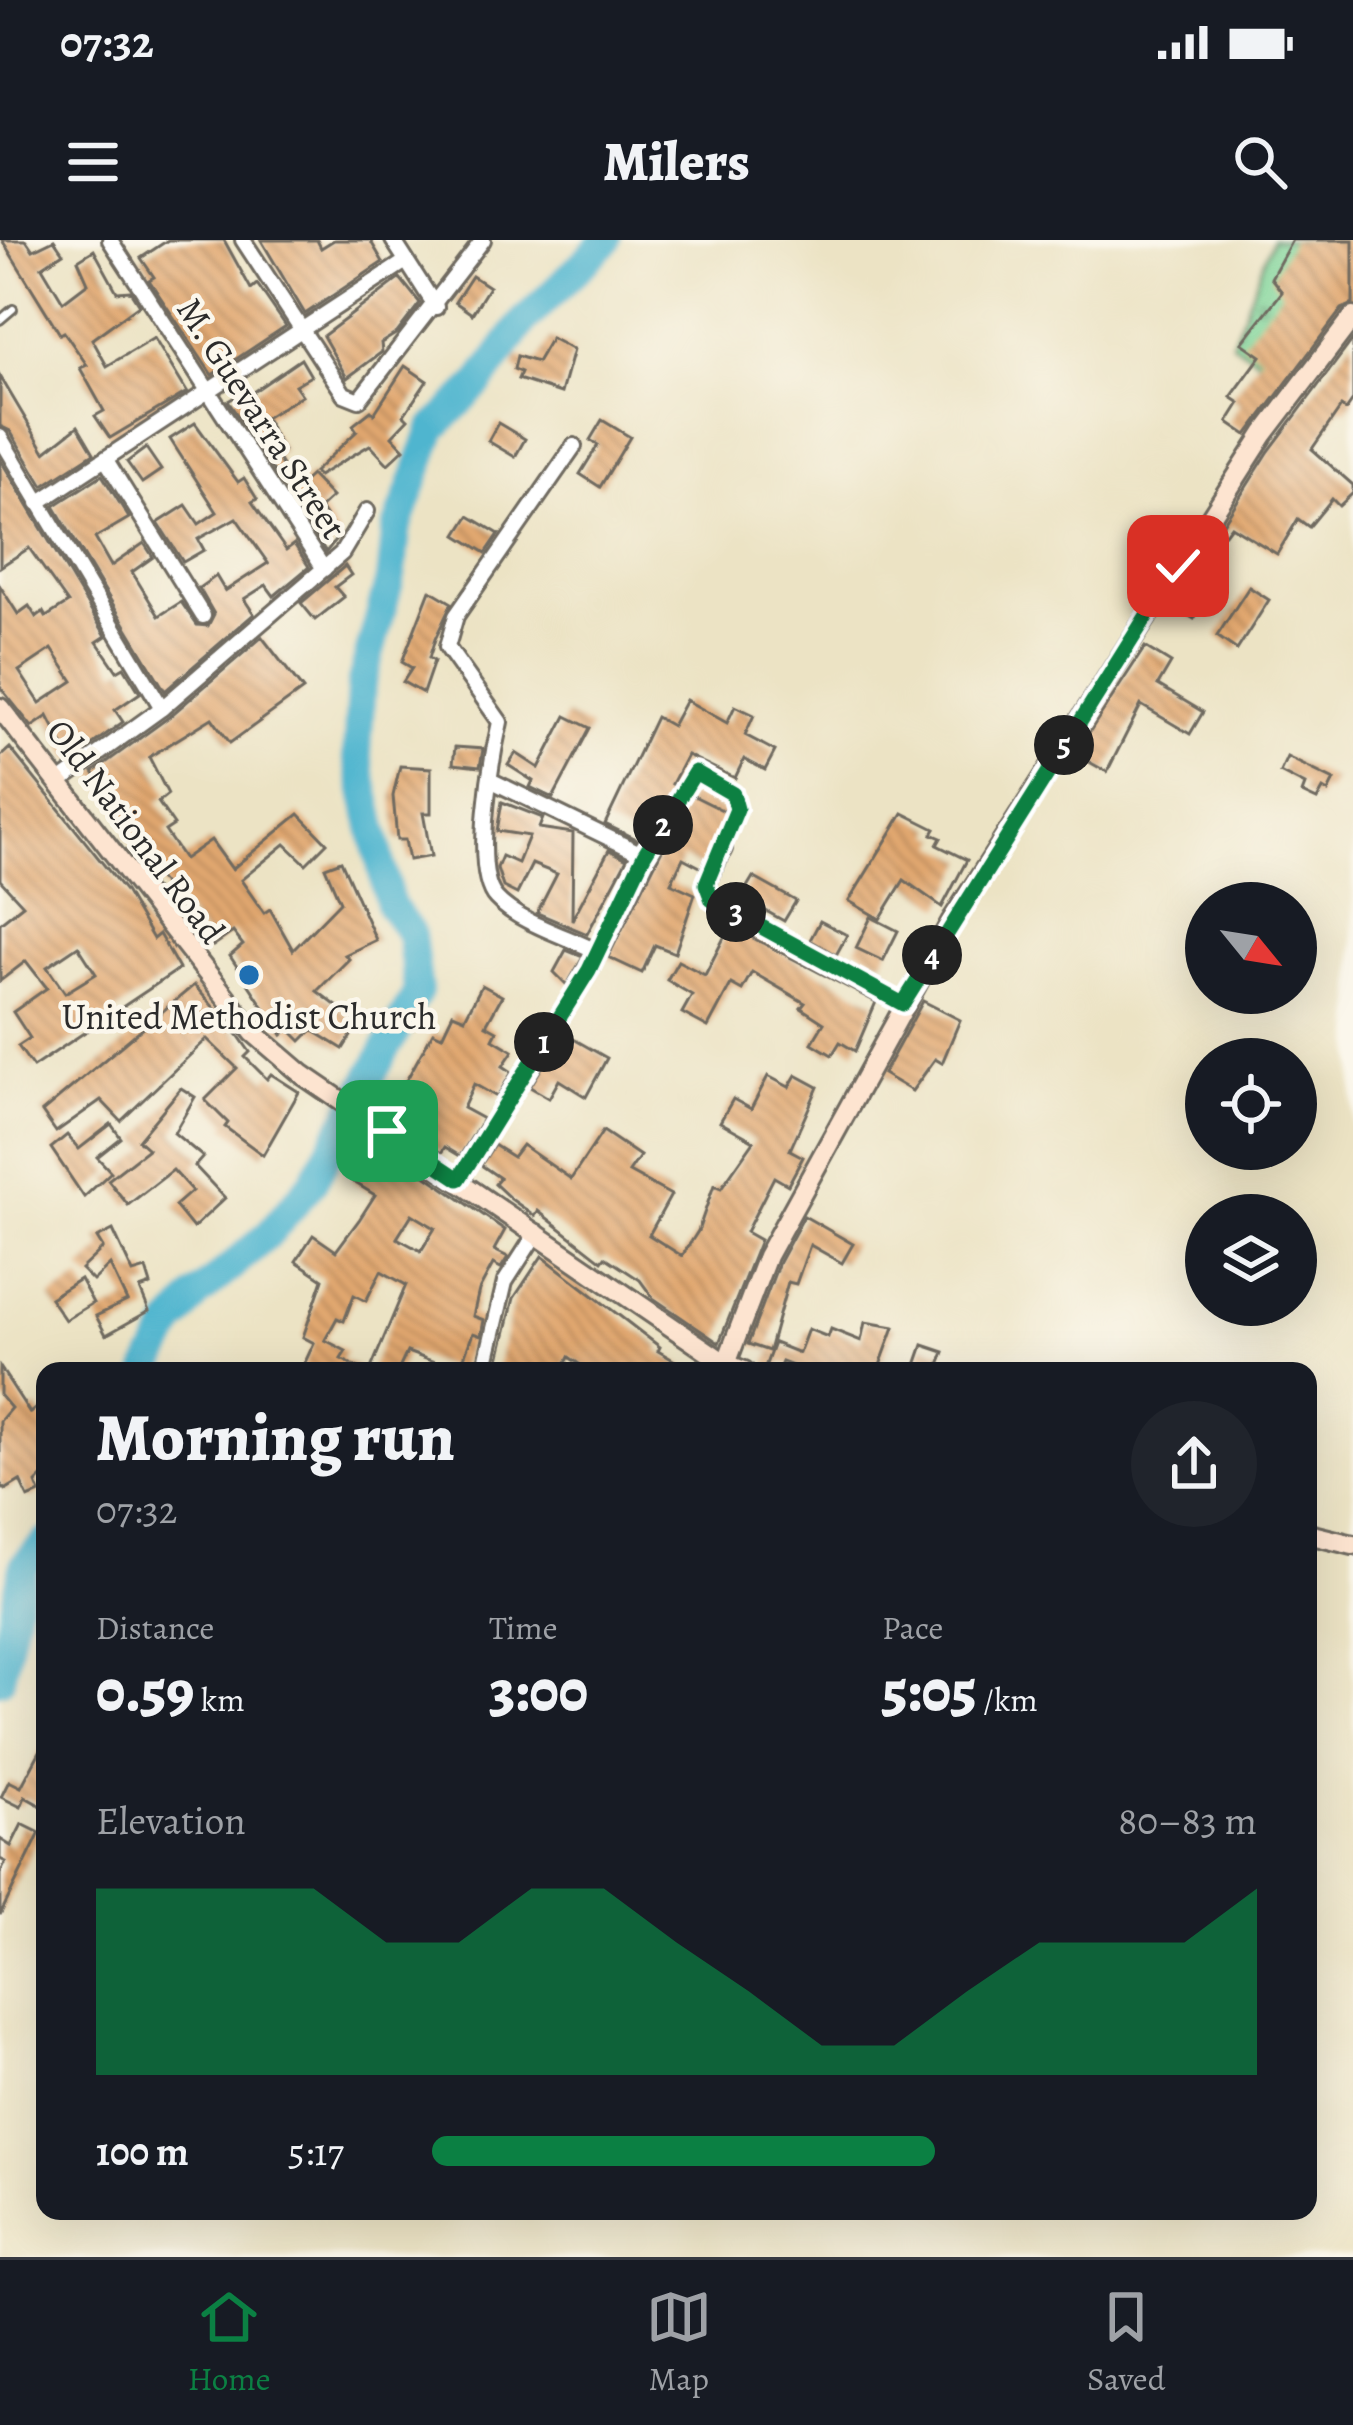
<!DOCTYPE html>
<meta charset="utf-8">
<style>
:root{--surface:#171b24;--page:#20242c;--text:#f1f3f6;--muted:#9ea1a6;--line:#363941;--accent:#0b8043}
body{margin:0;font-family:Alegreya,serif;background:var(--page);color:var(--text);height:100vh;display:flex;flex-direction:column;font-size:45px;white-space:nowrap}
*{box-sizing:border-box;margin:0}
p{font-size:39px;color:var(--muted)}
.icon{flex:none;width:66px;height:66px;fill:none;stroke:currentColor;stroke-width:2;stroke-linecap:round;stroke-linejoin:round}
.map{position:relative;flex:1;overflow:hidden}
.side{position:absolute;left:36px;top:1122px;width:1281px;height:858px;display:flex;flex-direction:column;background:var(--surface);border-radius:24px;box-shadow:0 12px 48px #0002}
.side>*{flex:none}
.needle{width:78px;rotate:120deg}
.fabs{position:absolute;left:1185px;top:642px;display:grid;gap:24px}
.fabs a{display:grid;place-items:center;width:132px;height:132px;border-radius:50%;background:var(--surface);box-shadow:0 12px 48px #0002;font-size:60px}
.pin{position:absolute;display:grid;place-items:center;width:102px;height:102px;color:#fff;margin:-51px;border-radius:24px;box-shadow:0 6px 18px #0006}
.km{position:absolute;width:60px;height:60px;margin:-30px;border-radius:50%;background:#222;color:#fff;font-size:33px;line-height:60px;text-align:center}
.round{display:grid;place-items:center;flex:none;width:126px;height:126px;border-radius:63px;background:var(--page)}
.head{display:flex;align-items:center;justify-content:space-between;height:204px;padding:0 60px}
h1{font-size:66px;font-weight:800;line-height:90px}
.figures{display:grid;grid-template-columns:repeat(3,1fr);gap:18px;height:204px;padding:12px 60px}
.figures div{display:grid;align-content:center}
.figures b{font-size:60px;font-weight:800}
.figures small{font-size:33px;font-weight:400}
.figures p{font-size:33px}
.chart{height:336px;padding:24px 60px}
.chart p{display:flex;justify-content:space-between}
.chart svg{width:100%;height:216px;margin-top:12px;fill:var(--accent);opacity:.7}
ul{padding:0 60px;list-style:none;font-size:39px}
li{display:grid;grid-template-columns:192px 144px 1fr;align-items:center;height:90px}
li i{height:30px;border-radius:15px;background:var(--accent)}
.status{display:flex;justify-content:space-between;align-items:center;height:84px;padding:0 60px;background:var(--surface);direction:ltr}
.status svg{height:33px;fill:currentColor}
header{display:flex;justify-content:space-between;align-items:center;height:156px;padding:0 60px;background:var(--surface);font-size:54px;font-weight:800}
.tab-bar{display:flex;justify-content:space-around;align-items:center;height:168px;border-top:3px solid var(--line);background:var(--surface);font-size:33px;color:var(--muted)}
.tab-bar a{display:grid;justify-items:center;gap:6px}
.tab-bar .on{color:var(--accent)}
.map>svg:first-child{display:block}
</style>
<div class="status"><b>07:32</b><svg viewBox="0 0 49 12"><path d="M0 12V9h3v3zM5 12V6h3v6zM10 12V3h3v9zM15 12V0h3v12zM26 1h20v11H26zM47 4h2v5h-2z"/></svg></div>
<header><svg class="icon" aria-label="menu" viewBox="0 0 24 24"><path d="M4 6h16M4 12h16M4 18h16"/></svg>Milers<svg class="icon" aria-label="search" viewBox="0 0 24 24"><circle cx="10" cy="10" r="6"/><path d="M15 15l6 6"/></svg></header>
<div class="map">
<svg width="1353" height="2017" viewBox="0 0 1353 2017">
<defs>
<pattern id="cemetery-stones" width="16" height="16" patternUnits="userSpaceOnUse" patternTransform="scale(3)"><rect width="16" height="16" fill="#7dd396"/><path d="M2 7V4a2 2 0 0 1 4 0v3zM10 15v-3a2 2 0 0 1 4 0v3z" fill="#6cb581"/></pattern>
<pattern id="building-back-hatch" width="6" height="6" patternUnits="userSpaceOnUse" patternTransform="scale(3)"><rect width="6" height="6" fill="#e1a76f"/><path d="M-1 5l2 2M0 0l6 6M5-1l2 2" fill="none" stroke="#b7885b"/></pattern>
</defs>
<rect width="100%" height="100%" fill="#fbf7ec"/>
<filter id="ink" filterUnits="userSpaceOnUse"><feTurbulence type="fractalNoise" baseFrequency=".00833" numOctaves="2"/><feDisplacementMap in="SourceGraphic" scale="24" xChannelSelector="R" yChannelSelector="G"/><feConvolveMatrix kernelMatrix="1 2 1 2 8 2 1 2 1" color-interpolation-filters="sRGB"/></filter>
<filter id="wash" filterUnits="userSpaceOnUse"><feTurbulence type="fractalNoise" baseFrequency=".004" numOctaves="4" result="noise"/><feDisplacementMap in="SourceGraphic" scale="48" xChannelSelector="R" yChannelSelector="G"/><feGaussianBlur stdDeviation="2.7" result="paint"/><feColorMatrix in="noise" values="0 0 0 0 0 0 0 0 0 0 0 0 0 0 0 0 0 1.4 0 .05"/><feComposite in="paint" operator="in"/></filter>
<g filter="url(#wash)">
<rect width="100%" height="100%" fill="#ece3c4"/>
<polygon fill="url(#cemetery-stones)" stroke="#547f60" stroke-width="3" points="1272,0 1353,0 1353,68 1292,142 1232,103"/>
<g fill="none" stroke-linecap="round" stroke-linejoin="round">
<g stroke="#50b5cf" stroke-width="30">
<polyline points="148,1131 172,1086 197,1056 269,994 312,943 418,751 411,694 390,665 357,515 361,445 392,332 396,291 433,189 480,143 524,81 607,0"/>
<polyline points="0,1439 24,1325 45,1303"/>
</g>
</g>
<g id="blocks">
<g fill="url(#building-back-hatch)" fill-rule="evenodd">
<polygon points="2,0 26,0 33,10 54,0 63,13 42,27 63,62 88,43 78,20 94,10 117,52 130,51 139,65 92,99 107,126 154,98 187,152 110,198 95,176 104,171 80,128 87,125 64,92 60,94"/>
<polygon points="168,0 224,0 251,49 257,44 286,86 212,135 149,40 154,37 141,18"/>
<polygon points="261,0 317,0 321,8 334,0 370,0 383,22 305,74"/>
<polygon points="1292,0 1353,0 1353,64 1342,69 1247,195 1228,182 1240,163 1231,157 1261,116 1242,103 1282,52 1271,38"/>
<polygon points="472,36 489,47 472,74 455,62"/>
<polygon points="400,38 420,63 397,93 381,103 382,112 347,138 323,96"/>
<polygon points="551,98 573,110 561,153 518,139 521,132 514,129 517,116 537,122"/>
<polygon points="1353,99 1353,160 1346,170 1341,167 1312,209 1353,245 1353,253 1339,266 1332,259 1309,287 1298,279 1277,314 1231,286 1225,294 1219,290 1269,211"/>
<polygon points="301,119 311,136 295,145 302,155 265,178 283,211 276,215 284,229 275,233 228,161 247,150 250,154"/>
<polygon points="405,126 427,141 404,175 408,179 392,196 404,209 388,224 370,205 318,236 314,232 357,191 353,185 371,171 374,174"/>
<polygon points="0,136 45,212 78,186 94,213 43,246 10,191 0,186"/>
<polygon points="602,180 630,197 600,247 580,234 598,205 590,200"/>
<polygon points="195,183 238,242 244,238 257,259 252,262 286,310 294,304 309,327 274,356 266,345 244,359 254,374 165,451 54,266 102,235 129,278 95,298 111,326 144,303 153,317 132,332 159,376 181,362 197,385 208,386 214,374 199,348 216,336 225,351 268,323 236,278 198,299 204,310 183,322 158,283 186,265 199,284 217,272 170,199"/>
<polygon points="498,183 525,199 515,217 488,201"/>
<polygon points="146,208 161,230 142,243 127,222"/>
<path d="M 0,219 L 106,396 L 97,402 L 117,431 L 124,427 L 140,453 L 115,470 L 123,482 L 71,520 L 48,476 L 32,487 L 0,447 L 0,346 L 18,374 L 29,366 L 36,377 L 43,372 L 46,377 L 68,363 L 29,308 L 0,327 ZM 52,409 L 73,441 L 40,463 L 19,431 Z"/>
<polygon points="311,235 332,257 320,268 339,296 326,312 289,255"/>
<polygon points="469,276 499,294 486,313 457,295"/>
<polygon points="1198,321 1221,336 1194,379 1171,365"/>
<polygon points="345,326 351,335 335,347 344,357 315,380 301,363"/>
<polygon points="1249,347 1269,360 1237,410 1217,396"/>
<polygon points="430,350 452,363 435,399 429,418 434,421 423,453 403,442 412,428 402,422"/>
<polygon points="262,397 303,450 230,503 212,478 149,517 168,554 158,562 174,585 165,591 184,619 211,600 232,629 299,574 327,603 306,624 285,604 241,640 264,673 270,669 293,710 340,662 325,627 341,621 376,700 345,715 349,719 317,751 359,783 343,809 312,790 301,801 289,789 282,795 230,716 243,705 233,692 213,706 138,613 124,593 130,589 120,571 93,532 169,477"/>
<polygon points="1145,407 1171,423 1158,445 1203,472 1190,494 1141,465 1107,532 1075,514"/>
<polygon points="686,460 727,483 735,466 754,475 745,495 775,511 765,530 744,519 735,538 687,515 672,544 677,547 642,602 605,584 656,477 672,486"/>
<polygon points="566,476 590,488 553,558 530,547 533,541 508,525 516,513 539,528"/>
<polygon points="455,507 483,509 480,527 453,524"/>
<path d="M 10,508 L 125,651 L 153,699 L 159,694 L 179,729 L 33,827 L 18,806 L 30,798 L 13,772 L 47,748 L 26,721 L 0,741 L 0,683 L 23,665 L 0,640 L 0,517 ZM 78,706 L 96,734 L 65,753 L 47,727 Z"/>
<polygon points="1287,517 1334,540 1328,552 1323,549 1317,560 1302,553 1305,545 1280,532"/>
<polygon points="400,526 431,528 431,573 423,573 431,616 409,620 405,600 397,600 393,556"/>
<polygon points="690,554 728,573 702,628 683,618 671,643 695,654 675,713 655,705 642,733 608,717"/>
<polygon points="502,562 543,578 539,588 573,593 572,680 609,610 627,619 587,694 537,673 557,634 532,624 517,654 503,647 497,628 502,616 518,623 529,596 497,591"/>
<polygon points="903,573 935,589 932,594 941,598 937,605 967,620 942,667 904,640 880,679 849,661"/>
<polygon points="753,637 796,661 784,681 741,657"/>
<polygon points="871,677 898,691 883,721 856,708"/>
<polygon points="820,681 847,695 836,715 810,700"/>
<polygon points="730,686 876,762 855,811 840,802 832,815 812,803 824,783 801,768 805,763 752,732 742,750 731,744 708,787 682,773 692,755 667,740 678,721 705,735"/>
<polygon points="566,710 583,717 567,745 554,732"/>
<polygon points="194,745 238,795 250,812 245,817 267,839 271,834 299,852 263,915 225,887 228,883 205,860 237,828 207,799 121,881 101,860 56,892 42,872"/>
<polygon points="482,745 502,756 486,785 497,791 493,799 513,811 503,826 512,832 497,857 474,844 463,868 483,879 460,916 445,907 441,913 428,904 433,896 390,870 433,792 442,796 453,773 465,778"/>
<polygon points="923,761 960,780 942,823 935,819 912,851 883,834"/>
<polygon points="563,793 607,818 586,857 559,840 549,858 530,847"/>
<polygon points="796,835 818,847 790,910 803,917 788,945 774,937 746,992 760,1000 719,1103 653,1058 640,1040 605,1017 602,1021 538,971 535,976 511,959 495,944 500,938 481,925 494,905 513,917 522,905 571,939 603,891 640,916 629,932 671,955 649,995 682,1016 698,991 714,945 721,948 754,901 720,882 733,859 751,869 768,836 789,847"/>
<polygon points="181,848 195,857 174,893 203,917 195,926 225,958 193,988 175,966 192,951 173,930 128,965 108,940 148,909 138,900"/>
<polygon points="111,884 121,898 97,917 111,932 84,957 51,908 67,895 79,909"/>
<path d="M 373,908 L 399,924 L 402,919 L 505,990 L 494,1010 L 508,1017 L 501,1028 L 493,1024 L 479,1050 L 473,1076 L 484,1080 L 481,1096 L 473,1093 L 459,1131 L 407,1112 L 398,1131 L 370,1131 L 406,1045 L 381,1031 L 366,1061 L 354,1055 L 344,1081 L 337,1078 L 325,1100 L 346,1111 L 341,1119 L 365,1131 L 301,1131 L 314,1103 L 303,1097 L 323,1039 L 296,1021 L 313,995 L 336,1011 L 359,980 L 375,955 L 352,941 ZM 412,974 L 435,988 L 421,1011 L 397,998 Z"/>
<polygon points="804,976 853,1004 842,1023 810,1005 796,1044 788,1042 769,1111 748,1104 779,1022"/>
<polygon points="113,990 133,1033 146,1029 151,1045 140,1049 149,1071 106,1095 96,1076 127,1061 110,1025 93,1041 81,1029 103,1008 97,998"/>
<polygon points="542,1016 660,1107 658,1111 692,1131 589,1131 569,1117 562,1131 496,1131 514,1058"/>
<polygon points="80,1039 93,1063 65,1080 50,1058"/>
<polygon points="865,1082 894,1087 878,1131 806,1131 782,1122 778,1131 765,1127 774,1103 799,1113 808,1089 828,1097 831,1089 861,1101"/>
<polygon points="923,1105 944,1112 937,1131 914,1131"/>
<polygon points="0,1127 30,1173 36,1168 45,1181 45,1234 36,1243 40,1253 28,1258 20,1241 5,1250 0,1243 0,1181 11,1168 0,1155"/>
<polygon points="45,1502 45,1568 25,1557 21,1567 1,1557 9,1541 21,1547"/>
<polygon points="22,1584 40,1593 0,1675 0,1634 6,1622 0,1619 0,1599 11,1606"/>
</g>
</g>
</g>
<g filter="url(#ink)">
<use href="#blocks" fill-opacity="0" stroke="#6f6b61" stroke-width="3"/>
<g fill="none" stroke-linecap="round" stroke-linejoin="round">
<g stroke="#6f6b61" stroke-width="12">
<g id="service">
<polyline points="0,80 13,69"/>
<polyline points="668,576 695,532 733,554 737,569 725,605"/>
</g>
</g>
<g stroke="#6f6b61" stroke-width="20">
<g id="minor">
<polyline points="110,0 324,329"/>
<polyline points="243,0 344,154 359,160 483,0"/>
<polyline points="393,0 436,67"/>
<polyline points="0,197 162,468"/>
<path d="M 574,206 L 456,376 L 447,407 L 500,482 C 492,516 471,632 496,658 C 519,683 566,696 596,711"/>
<polyline points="106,220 203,376"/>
<polyline points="38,263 406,21"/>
<polyline points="490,540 644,615"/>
<polyline points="58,543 162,468 342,313 367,271"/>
<polyline points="724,609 706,644 712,660 903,764"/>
<polyline points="459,939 589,730 667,578"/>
<polyline points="484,1131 505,1042 537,992"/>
</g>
</g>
<g stroke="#6f6b61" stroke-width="24">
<g id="secondary">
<polyline points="0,468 254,793 303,835 726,1124 744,1131"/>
<polyline points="726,1124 767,1016 951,682 1264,194 1353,77"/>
<polyline points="1308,1294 1353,1305"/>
</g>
</g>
<use href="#service" stroke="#fff" stroke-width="6"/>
<use href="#minor" stroke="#fff" stroke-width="14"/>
<use href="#secondary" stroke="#fde4d0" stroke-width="18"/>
</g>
</g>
<g fill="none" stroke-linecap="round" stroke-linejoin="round" filter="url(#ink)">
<g stroke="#fff" stroke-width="24">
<polyline id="route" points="387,891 459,939 589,730 644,615 695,532 733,554 737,569 706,644 712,660 903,764 1178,326"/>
</g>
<use href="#route" stroke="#0b8043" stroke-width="15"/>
</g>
<circle fill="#1f6fb2" stroke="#fbf7ec" stroke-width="4.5" cx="249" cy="735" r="12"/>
<g text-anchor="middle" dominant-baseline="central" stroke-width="9" stroke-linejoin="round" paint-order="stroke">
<g font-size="36" fill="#2b2b2b" stroke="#fbf7ec">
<text transform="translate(262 178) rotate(57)">M. Guevarra Street</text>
<text transform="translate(136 591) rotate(53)">Old National Road</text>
</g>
<g font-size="36" fill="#2b2b2b" stroke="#fbf7ec">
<text x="249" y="776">United Methodist Church</text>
</g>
</g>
</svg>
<div class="fabs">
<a><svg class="needle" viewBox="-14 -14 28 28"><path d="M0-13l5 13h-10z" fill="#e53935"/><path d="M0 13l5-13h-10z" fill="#9ea1a6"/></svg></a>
<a><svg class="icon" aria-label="locate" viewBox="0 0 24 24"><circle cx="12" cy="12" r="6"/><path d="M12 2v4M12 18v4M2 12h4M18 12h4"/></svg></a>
<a><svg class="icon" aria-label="layers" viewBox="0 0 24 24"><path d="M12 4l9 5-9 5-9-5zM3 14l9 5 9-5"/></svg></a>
</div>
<div class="pin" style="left:387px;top:891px;background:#1e9e55"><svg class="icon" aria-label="arrive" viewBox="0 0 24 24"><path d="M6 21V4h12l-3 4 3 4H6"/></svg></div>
<div class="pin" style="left:1178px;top:326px;background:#d93025"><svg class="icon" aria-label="check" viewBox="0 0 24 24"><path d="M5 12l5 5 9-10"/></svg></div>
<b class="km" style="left:544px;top:802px">1</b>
<b class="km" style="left:663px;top:585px">2</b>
<b class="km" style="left:736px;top:672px">3</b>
<b class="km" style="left:932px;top:715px">4</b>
<b class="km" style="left:1064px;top:505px">5</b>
<section class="side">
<div class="head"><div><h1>Morning run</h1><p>07:32</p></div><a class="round"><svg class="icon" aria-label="share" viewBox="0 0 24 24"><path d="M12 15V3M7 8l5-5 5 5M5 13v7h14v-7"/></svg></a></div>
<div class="figures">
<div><p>Distance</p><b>0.59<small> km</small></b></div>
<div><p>Time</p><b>3:00</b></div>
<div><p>Pace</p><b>5:05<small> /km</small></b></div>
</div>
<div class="chart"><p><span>Elevation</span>80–83 m</p>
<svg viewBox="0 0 160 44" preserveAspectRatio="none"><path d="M0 44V6L10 6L20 6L30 6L40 17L50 17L60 6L70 6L80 17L90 27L100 38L110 38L120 27L130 17L140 17L150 17L160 6V44z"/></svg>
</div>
<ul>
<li><b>100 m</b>5:17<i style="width:61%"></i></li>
</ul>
</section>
</div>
<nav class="tab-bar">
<a class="on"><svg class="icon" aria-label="home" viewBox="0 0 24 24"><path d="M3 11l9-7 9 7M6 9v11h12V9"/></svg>Home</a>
<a><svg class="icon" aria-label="map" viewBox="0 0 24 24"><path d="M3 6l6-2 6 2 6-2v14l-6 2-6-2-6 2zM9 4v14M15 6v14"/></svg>Map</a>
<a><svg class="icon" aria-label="saved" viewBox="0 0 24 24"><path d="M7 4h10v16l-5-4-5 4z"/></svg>Saved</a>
</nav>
